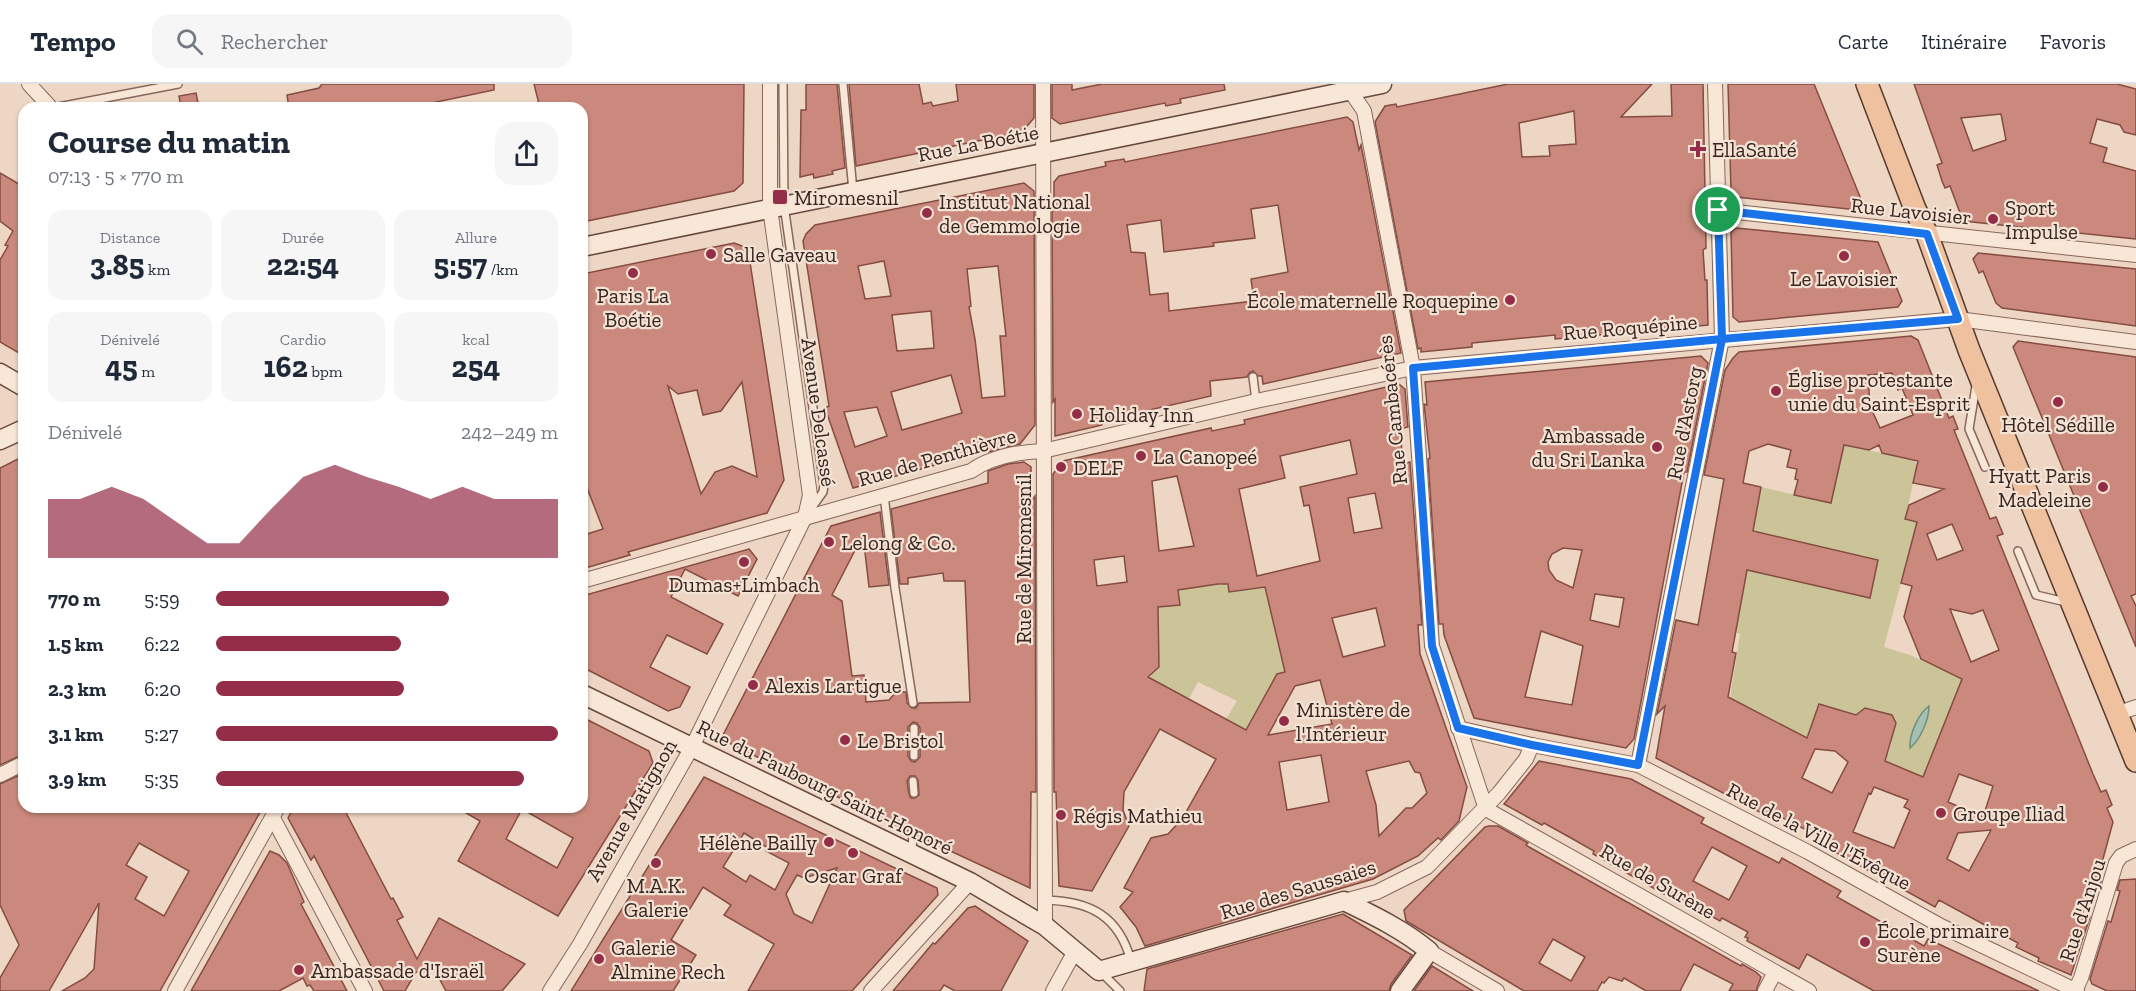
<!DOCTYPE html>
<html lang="fr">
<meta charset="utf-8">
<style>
:root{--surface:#fff;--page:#f6f6f7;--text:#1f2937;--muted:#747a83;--line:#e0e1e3;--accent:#942d47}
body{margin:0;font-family:"Zilla Slab",serif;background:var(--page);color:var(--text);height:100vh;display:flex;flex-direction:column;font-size:22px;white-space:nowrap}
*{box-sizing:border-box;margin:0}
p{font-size:20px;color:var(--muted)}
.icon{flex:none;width:33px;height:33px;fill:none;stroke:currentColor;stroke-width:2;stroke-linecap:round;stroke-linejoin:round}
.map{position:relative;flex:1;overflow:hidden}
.panel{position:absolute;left:18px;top:18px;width:570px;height:711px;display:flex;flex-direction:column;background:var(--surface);border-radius:18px;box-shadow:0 2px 4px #0004}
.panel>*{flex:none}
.pin{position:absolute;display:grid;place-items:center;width:51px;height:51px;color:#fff;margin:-26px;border:3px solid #fff;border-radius:50%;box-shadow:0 2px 6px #0007}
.round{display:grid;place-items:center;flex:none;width:63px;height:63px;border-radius:18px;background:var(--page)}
.summary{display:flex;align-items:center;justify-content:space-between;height:102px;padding:0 30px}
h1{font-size:33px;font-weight:700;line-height:45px}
.stats{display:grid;grid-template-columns:repeat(3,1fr);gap:9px;height:102px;padding:6px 30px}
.stats div{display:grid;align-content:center;border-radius:15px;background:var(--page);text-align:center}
.stats b{font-size:30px;font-weight:700}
.stats small{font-size:16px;font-weight:400}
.stats p{font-size:16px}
.chart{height:168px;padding:12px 30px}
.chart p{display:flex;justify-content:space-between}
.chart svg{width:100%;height:108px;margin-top:6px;fill:var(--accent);opacity:.7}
ul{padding:0 30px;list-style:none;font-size:20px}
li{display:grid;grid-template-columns:96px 72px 1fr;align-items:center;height:45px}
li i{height:15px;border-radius:8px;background:var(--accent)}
header{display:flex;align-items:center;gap:36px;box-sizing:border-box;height:84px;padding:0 30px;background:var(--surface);border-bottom:2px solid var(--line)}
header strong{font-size:28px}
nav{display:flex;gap:33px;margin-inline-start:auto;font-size:21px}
.search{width:420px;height:54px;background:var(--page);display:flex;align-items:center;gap:15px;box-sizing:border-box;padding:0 21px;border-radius:18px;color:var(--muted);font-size:22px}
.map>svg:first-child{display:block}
</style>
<header>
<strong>Tempo</strong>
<div class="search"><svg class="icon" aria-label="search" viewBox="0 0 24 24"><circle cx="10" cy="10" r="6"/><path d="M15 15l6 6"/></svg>Rechercher</div>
<nav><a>Carte</a><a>Itinéraire</a><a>Favoris</a></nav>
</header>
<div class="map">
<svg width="2136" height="907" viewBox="0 0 2136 907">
<rect width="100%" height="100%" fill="#edd7c4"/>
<g fill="#cbc499">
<polygon points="1844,361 1914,376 1917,382 1905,435 1917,438 1884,563 1910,571 1962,595 1923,693 1882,676 1885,669 1888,670 1892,658 1889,657 1895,639 1891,631 1861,633 1819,620 1806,654 1730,614 1740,550 1735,548 1747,481 1758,488 1870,514 1878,476 1753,451 1761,403 1830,419"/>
<polygon points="1217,495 1218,501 1228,500 1229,508 1263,495 1285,588 1277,590 1250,640 1247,652 1242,644 1226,635 1237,617 1198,598 1189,615 1173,606 1170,609 1150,601 1158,523 1179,521 1178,507"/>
</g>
<path fill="#a6c0b2" stroke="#6d8e7e" stroke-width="1.5" d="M 1929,622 C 1929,636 1920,656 1910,664 C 1909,651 1918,630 1929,622 Z"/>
<g fill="#ca897c" stroke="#854c42" stroke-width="1.5" fill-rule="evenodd">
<polygon points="322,0 494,0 494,6 408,24 289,24 287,11 319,4"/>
<polygon points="534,0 744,0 743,99 734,107 582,138 582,24 540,24"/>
<polygon points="806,0 837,0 845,84 832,87 833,90 814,94 813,90 800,93 801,26 806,26"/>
<polygon points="849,0 919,0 923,20 931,18 933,22 958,17 956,0 1034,0 1034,34 1022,48 856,82"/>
<polygon points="1052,0 1072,0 1072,6 1102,0 1224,0 1225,6 1180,15 1181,19 1166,22 1165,19 1060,40 1052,34"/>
<path d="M 1508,0 L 1652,0 L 1621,33 L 1672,32 L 1671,0 L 1703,0 L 1706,164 L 1703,166 L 1705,196 L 1707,196 L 1708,241 L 1555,255 L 1555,251 L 1472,259 L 1472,263 L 1421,268 L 1421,264 L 1418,265 L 1375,38 L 1385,22 L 1396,20 L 1397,23 ZM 1574,27 L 1576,60 L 1549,62 L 1550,72 L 1522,73 L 1519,39 Z"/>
<polygon points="1728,0 1814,0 1863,120 1858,126 1736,113 1731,107"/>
<path d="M 1914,0 L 2117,0 L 2136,5 L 2136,51 L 2124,48 L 2120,41 L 2097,35 L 2090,59 L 2107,64 L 2103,78 L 2136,87 L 2136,155 L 1963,137 L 1950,102 L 1945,104 L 1942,97 L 1937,81 L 1942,79 ZM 2001,30 L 2006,56 L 1973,67 L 1961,34 Z"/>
<polygon points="196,9 199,24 181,24 179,12"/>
<path d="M 1347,33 L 1353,38 L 1359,66 L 1361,61 L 1401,269 L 1263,300 L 1262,292 L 1258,292 L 1253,287 L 1249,289 L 1247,293 L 1210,297 L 1211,312 L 1101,337 L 1102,341 L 1055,352 L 1055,315 L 1053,318 L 1052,120 L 1054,122 L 1054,98 L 1059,92 L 1106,82 L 1105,78 L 1124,75 L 1125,78 ZM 1278,121 L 1288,188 L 1251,195 L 1254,217 L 1169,227 L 1168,209 L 1150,211 L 1145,169 L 1131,168 L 1127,141 L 1161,136 L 1164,168 L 1214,162 L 1213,159 L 1255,154 L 1251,125 Z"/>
<polygon points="0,89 24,103 24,272 0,258 0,176 8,162 5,161 13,147 0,137"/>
<path d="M 1024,99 L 1034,107 L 1035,341 L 1020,360 L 989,368 L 989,366 L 853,404 L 825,324 L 829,322 L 803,157 L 806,150 L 815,141 ZM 884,177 L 891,212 L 865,215 L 858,182 ZM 998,182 L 1006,252 L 1000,252 L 1005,312 L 982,314 L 975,255 L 969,223 L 971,222 L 967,185 ZM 931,227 L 934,264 L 897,267 L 892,231 ZM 951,291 L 962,329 L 902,346 L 891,308 ZM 877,323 L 887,352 L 855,363 L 844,328 Z"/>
<polygon points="1736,144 1878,158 1902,217 1898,223 1739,238 1733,233 1731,148"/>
<path d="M 734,159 L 745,163 L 749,172 L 784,396 L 767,429 L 628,468 L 630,471 L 582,485 L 582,454 L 587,450 L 603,445 L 582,391 L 582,190 ZM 742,298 L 757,393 L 732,382 L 715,388 L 701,410 L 668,302 L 678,310 L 697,306 L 703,331 L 721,327 Z"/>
<polygon points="1978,169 2136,185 2136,242 2002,224 1996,219 1983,187 1979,189 1973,175"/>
<path d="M 1911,252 L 1918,256 L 1949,334 L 1953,332 L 1958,345 L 1954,346 L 1990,435 L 1996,433 L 2003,450 L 1997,452 L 2093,690 L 2101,708 L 2106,706 L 2112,721 L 2107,724 L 2113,738 L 2097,797 L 2101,797 L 2100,800 L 2093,798 L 2082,831 L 2090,833 L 2071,891 L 2038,877 L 2039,874 L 2016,863 L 2018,859 L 1939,816 L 1935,823 L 1833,767 L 1836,762 L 1824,755 L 1775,730 L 1773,735 L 1656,674 L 1665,622 L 1657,630 L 1676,536 L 1698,541 L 1724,395 L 1704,391 L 1725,286 L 1733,274 L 1739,268 ZM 1892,289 L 1898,306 L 1902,304 L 1913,331 L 1880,344 L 1870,322 L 1868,291 ZM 1768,360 L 1791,366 L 1787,383 L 1797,385 L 1795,395 L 1798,396 L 1794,411 L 1831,419 L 1844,361 L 1869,366 L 1879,361 L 1882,369 L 1918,377 L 1913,399 L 1944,405 L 1909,421 L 1905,435 L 1917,438 L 1901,499 L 1912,502 L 1904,533 L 1921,575 L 1962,595 L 1923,693 L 1885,677 L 1896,639 L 1892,631 L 1865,624 L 1856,631 L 1819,620 L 1807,654 L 1728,613 L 1736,569 L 1732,568 L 1747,486 L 1870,514 L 1878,476 L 1753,447 L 1761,403 L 1743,399 L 1749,367 ZM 1952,440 L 1963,466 L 1937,476 L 1927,450 ZM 1950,525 L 1972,530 L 1983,526 L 1999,566 L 1971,578 ZM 1815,665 L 1835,667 L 1848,678 L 1832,709 L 1802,694 ZM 1959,690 L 1993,702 L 1983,733 L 1948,718 ZM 1874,703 L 1908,716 L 1904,723 L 1910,726 L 1894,764 L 1853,748 L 1869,709 L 1871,710 ZM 1991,746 L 1969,787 L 1947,775 L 1958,749 Z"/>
<polygon points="2018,257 2136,273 2136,510 2131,512 2136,522 2136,563 2013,263"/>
<path d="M 1701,272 L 1708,279 L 1687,388 L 1684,388 L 1634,655 L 1626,664 L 1474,634 L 1444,551 L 1443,540 L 1439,540 L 1428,375 L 1430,374 L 1424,320 L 1427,321 L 1425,298 ZM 1563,464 L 1582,466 L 1573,504 L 1556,496 L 1549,486 L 1548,478 L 1552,470 ZM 1595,510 L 1624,514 L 1619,543 L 1590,536 ZM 1541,547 L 1583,562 L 1572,621 L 1525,613 Z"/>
<path d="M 1399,300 L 1405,305 L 1408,343 L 1400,345 L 1403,380 L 1410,378 L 1422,541 L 1418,541 L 1420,570 L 1467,703 L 1459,737 L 1441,756 L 1438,754 L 1418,772 L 1373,795 L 1145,862 L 1136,843 L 1120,823 L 1133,808 L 1124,804 L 1151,754 L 1168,750 L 1182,735 L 1216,675 L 1160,645 L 1124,708 L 1123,726 L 1129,742 L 1092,807 L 1059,802 L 1056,708 L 1054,708 L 1053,390 L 1063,377 L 1211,344 L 1212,347 L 1245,340 L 1244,336 ZM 1350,356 L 1357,390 L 1300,403 L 1304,422 L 1309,421 L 1320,477 L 1257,492 L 1239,405 L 1285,394 L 1280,372 ZM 1177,392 L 1194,462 L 1159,467 L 1152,397 ZM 1375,409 L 1382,444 L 1354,449 L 1348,414 ZM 1124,472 L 1127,498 L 1097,502 L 1094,476 ZM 1218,500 L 1228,500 L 1229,508 L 1265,503 L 1285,588 L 1277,590 L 1246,646 L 1148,593 L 1159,583 L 1158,523 L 1180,521 L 1178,506 ZM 1376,524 L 1385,562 L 1343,573 L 1332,534 ZM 1320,596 L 1332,640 L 1268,651 L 1295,602 ZM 1321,671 L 1329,718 L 1287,726 L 1279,678 ZM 1409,677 L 1415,688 L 1420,689 L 1427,709 L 1412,724 L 1406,724 L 1379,752 L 1376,721 L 1366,687 Z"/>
<polygon points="24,372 24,670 0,681 0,384"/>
<path d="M 1024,378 L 1031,383 L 1031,417 L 1035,412 L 1036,708 L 1031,708 L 1030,804 L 918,752 L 916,744 L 911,744 L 908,747 L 880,734 L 721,655 L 831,442 L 880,428 L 889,501 L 869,503 L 863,451 L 832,511 L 842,517 L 852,592 L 864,591 L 866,618 L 889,616 L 896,608 L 906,608 L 907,619 L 912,624 L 916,624 L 919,619 L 970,618 L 965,497 L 944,497 L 943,489 L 908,494 L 908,500 L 900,500 L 891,425 L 988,399 L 988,387 L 1008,380 ZM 913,638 L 917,639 L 920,644 L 920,673 L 915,678 L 911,677 L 908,672 L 908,643 ZM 910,692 L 915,692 L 918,696 L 919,711 L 915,714 L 911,714 L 909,710 L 907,697 Z"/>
<polygon points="749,465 757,475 738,512 685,485 671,513 723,540 707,570 667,551 650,583 690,603 680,623 668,627 582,583 582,512"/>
<path d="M 582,633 L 649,667 L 653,679 L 558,832 L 458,777 L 480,737 L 456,723 L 552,723 L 563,728 L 566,723 L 582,723 ZM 522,725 L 573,754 L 557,784 L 506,755 Z"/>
<path d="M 1539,677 L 1631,695 L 1704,734 L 1701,739 L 1779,779 L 1782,774 L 1841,807 L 1837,813 L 1924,862 L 1928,855 L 2039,907 L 1874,907 L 1807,870 L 1799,885 L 1747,857 L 1748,854 L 1745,853 L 1748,848 L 1722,834 L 1720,837 L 1665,806 L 1664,810 L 1593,770 L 1594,767 L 1571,754 L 1544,739 L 1542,741 L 1504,720 ZM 1712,763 L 1747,782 L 1729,816 L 1693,797 Z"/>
<path d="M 24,689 L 24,723 L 263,723 L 160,907 L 62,907 L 85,894 L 94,885 L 99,819 L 49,907 L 0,907 L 0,894 L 19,861 L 0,821 L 0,700 ZM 139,759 L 189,787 L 164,832 L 135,815 L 147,793 L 126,781 Z"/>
<path d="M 704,693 L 937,804 L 938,811 L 852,907 L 748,907 L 774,860 L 724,831 L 731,821 L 703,803 L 671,856 L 696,871 L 673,907 L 571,907 ZM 744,749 L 768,764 L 766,767 L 789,779 L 775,806 L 750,791 L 746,798 L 723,783 ZM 837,784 L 812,839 L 794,830 L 786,810 L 797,791 L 804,794 Z"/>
<polygon points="294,723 343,723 391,815 393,814 403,833 397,836 417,875 439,834 525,880 502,907 446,907 435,887 416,888 405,907 384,907 314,772 311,776 288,734"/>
<path d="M 1489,742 L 1498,742 L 1528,759 L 1526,761 L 1529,763 L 1741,882 L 1742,880 L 1756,888 L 1761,893 L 1756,907 L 1729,907 L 1733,900 L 1694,880 L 1680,907 L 1646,907 L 1624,894 L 1622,897 L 1609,893 L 1604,899 L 1602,898 L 1597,907 L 1524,907 L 1406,837 L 1404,826 L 1485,743 ZM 1553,855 L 1585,873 L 1571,897 L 1539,879 Z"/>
<polygon points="270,767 279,771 287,779 304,818 301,820 347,907 314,907 310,901 307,902 303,894 279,907 191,907"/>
<polygon points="2136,795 2136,907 2107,907 2092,900 2090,895 2108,837 2111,838 2120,807 2117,806 2120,796"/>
<polygon points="975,822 1028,857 1001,907 955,907 944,901 940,907 893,907 933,859 935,860 968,824"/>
<polygon points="1343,830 1412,871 1391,900 1389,907 1144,907 1147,885"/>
<polygon points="1432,882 1473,907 1414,907"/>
</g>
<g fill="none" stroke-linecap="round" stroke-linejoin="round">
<g stroke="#87685b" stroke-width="10">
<g id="lane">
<polyline points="783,0 784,121 824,401 823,408 810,426"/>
<polyline points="843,0 853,107"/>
<polyline points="53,24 178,0"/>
<polyline points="1253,293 1256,317"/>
<polyline points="1976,302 1969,345 1985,383"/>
<polyline points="884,411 895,504 913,619"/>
<polyline points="2018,467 2036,511 2066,518"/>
<polyline points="914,672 914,644"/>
<polyline points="913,697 914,709"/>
<polyline points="912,767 913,749"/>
<path d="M 1045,816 C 1090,817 1119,832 1131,877"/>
<polyline points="1101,888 1120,907"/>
</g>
</g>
<g stroke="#87685b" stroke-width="16">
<g id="street">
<polyline points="29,0 51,24"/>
<polyline points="1043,0 1045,842"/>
<polyline points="1347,2 1364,27 1413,284 1432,562 1486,725"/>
<polyline points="1718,126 2136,171"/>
<path d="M 582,497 L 971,387 C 992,372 1018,368 1043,367 L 1256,317 L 1413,284 L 1958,235 L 2136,258"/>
<polyline points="2116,630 2136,623"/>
<polyline points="1458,644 1532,661 1638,681 1808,768 1941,842 2077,907"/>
<polyline points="1638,681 1722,255 1715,0"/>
<polyline points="0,691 24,679"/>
<polyline points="1486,725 1809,907"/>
<polyline points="273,734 365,907"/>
<polyline points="1344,817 1377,808 1427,783 1499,709 1526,675 1532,661"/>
<polyline points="1429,867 1497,907"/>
<polyline points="175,907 278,723"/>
<polyline points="550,907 580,860 692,663 805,433 810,411 770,124 770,0"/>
<polyline points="871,907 970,798"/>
<polyline points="1053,907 1075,867"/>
<polyline points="1765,907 1775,888"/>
<polyline points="2075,907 2081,894 2116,779 2121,772 2136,765"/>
</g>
</g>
<g stroke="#69493e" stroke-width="21">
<g id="secondary">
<polyline points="582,163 1382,0"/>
<polyline points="0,289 24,303"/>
<polyline points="0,356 24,345"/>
<path d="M 582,610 L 970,798 L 1045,842 L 1099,887 L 1344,817 C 1373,831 1404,846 1429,867 L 1400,907"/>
</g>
</g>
<g stroke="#55382f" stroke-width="24">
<polyline id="primary" points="1867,0 1915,125 1927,150 1969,266 2136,677"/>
</g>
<use href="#lane" stroke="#f8e6d7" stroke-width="7"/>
<use href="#street" stroke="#f8e6d7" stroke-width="14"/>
<use href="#secondary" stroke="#f8e6d7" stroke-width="18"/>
<use href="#primary" stroke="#efc19e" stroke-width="21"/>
</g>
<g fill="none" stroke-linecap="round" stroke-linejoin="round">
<g stroke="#fff" stroke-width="12">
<polyline id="route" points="1718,126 1722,255 1413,284 1432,562 1458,644 1532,661 1638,681 1722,255 1958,235 1927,150 1718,126"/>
</g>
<use href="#route" stroke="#1a73e8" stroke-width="8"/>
</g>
<g fill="#942d47" stroke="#f4e3d4" stroke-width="2">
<path d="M1695 56h6v6h6v6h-6v6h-6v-6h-6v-6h6z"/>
<rect x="772" y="105" width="16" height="16" rx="3"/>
<circle cx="927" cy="129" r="6"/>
<circle cx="1993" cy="135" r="6"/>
<circle cx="711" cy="170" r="6"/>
<circle cx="1844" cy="172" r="6"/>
<circle cx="633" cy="189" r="6"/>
<circle cx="1510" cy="216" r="6"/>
<circle cx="1776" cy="307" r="6"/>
<circle cx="2058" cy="318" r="6"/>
<circle cx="1077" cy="330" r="6"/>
<circle cx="1657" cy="363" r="6"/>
<circle cx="1141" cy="372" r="6"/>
<circle cx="1061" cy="383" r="6"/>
<circle cx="2103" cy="403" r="6"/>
<circle cx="829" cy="458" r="6"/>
<circle cx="744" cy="478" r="6"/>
<circle cx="753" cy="601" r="6"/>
<circle cx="1284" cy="637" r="6"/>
<circle cx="845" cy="656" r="6"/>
<circle cx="1941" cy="729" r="6"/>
<circle cx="1061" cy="731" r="6"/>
<circle cx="829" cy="758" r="6"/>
<circle cx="853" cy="769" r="6"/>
<circle cx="656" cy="779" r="6"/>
<circle cx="1865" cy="858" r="6"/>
<circle cx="599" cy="875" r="6"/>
<circle cx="299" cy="886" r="6"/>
</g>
<g text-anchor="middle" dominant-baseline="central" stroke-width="4.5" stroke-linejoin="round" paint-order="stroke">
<g font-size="21" fill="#37251f" stroke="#f4e3d4">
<text transform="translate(978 59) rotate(-11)">Rue La Boétie</text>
<text transform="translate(1911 127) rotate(6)">Rue Lavoisier</text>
<text transform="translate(1630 243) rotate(-5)">Rue Roquépine</text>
<text transform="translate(1392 326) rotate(-96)">Rue Cambacérès</text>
<text transform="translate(819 328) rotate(82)">Avenue Delcassé</text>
<text transform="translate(1684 339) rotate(-79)">Rue d'Astorg</text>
<text transform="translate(937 373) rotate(-16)">Rue de Penthièvre</text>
<text transform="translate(1023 475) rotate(-90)">Rue de Miromesnil</text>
<text transform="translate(825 703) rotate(26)">Rue du Faubourg Saint-Honoré</text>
<text transform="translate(631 726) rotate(-60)">Avenue Matignon</text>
<text transform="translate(1819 752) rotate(28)">Rue de la Ville l'Évêque</text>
<text transform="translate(1658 797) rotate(30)">Rue de Surène</text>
<text transform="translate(1298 805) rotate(-17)">Rue des Saussaies</text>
<text transform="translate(2082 826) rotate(-72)">Rue d'Anjou</text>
</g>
<g font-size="21" fill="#37251f" stroke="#f4e3d4" text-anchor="start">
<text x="1712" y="65">EllaSanté</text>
<text x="794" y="113">Miromesnil</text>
<text x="939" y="117">Institut National<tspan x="939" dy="24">de Gemmologie</tspan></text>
<text x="2005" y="123">Sport<tspan x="2005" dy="24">Impulse</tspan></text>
<text x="723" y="170">Salle Gaveau</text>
<text x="1844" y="194" text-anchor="middle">Le Lavoisier</text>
<text x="633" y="211" text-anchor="middle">Paris La<tspan x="633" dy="24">Boétie</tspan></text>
<text x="1498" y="216" text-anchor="end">École maternelle Roquepine</text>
<text x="1788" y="295">Église protestante<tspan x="1788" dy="24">unie du Saint-Esprit</tspan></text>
<text x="1089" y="330">Holiday Inn</text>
<text x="2058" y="340" text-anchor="middle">Hôtel Sédille</text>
<text x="1645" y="351" text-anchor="end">Ambassade<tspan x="1645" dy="24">du Sri Lanka</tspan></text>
<text x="1153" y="372">La Canopeé</text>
<text x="1073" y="383">DELF</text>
<text x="2091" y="391" text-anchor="end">Hyatt Paris<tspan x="2091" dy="24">Madeleine</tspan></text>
<text x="841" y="458">Lelong &amp; Co.</text>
<text x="744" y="500" text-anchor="middle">Dumas+Limbach</text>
<text x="765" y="601">Alexis Lartigue</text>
<text x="1296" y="625">Ministère de<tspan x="1296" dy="24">l'Intérieur</tspan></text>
<text x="857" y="656">Le Bristol</text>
<text x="1953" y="729">Groupe Iliad</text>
<text x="1073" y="731">Régis Mathieu</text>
<text x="817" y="758" text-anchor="end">Hélène Bailly</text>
<text x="853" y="791" text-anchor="middle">Oscar Graf</text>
<text x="656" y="801" text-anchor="middle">M.A.K.<tspan x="656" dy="24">Galerie</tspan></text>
<text x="1877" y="846">École primaire<tspan x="1877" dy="24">Surène</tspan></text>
<text x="611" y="863">Galerie<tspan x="611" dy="24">Almine Rech</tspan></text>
<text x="311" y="886">Ambassade d'Israël</text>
</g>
</g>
</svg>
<div class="pin" style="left:1718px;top:126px;background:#1e9e55"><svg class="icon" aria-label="arrive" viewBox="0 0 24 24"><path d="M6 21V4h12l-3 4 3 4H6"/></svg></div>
<section class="panel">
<div class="summary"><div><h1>Course du matin</h1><p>07:13 · 5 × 770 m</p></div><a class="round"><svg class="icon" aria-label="share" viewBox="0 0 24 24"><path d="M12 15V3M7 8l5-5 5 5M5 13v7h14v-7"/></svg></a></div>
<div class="stats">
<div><p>Distance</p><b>3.85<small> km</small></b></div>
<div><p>Durée</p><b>22:54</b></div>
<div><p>Allure</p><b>5:57<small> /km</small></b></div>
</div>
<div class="stats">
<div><p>Dénivelé</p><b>45<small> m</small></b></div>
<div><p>Cardio</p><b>162<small> bpm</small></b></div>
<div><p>kcal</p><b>254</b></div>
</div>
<div class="chart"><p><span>Dénivelé</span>242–249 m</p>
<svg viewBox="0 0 160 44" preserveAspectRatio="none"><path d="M0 44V20L10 20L20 15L30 20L40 29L50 38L60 38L70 24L80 11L90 6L100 11L110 15L120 20L130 15L140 20L150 20L160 20V44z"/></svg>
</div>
<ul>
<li><b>770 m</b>5:59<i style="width:68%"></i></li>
<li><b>1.5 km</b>6:22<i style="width:54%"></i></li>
<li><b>2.3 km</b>6:20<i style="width:55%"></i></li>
<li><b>3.1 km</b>5:27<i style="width:100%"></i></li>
<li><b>3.9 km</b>5:35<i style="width:90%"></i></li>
</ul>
</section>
</div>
